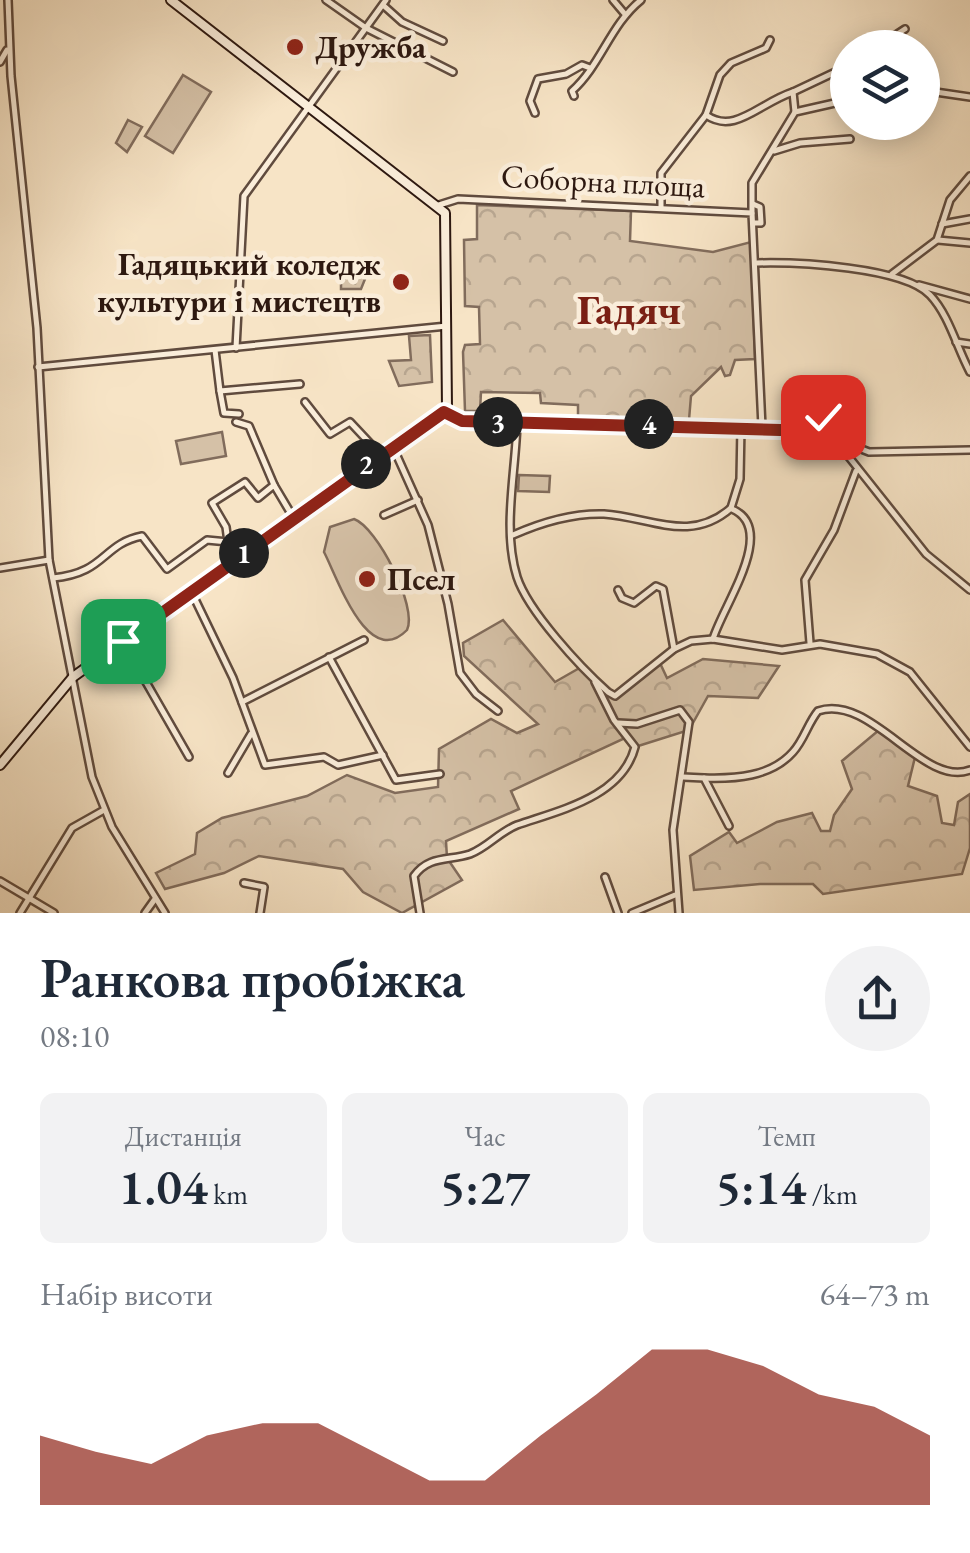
<!DOCTYPE html>
<html lang="uk">
<meta charset="utf-8">
<style>
:root{--surface:#fff;--page:#f2f2f3;--text:#1f2937;--muted:#747a83;--accent:#8f2418}
body{margin:0;font-family:"EB Garamond",serif;background:var(--page);color:var(--text);height:100vh;display:flex;flex-direction:column;font-size:38px;white-space:nowrap}
*{box-sizing:border-box;margin:0}
p{font-size:32px;color:var(--muted)}
.icon{flex:none;width:55px;height:55px;fill:none;stroke:currentColor;stroke-width:2;stroke-linecap:round;stroke-linejoin:round}
.map{position:relative;height:913px;overflow:hidden}
.side{display:flex;flex-direction:column;background:var(--surface);flex:1}
.side>*{flex:none}
.fabs{position:absolute;left:830px;top:30px;display:grid;gap:20px}
.fabs a{display:grid;place-items:center;width:110px;height:110px;border-radius:50%;background:var(--surface);box-shadow:0 5px 25px #0003;font-size:50px}
.pin{position:absolute;display:grid;place-items:center;width:85px;height:85px;color:#fff;margin:-42px;border-radius:20px;box-shadow:0 5px 15px #0006}
.km{position:absolute;width:50px;height:50px;margin:-25px;border-radius:50%;background:#222;color:#fff;font-size:28px;line-height:50px;text-align:center}
.round{display:grid;place-items:center;flex:none;width:105px;height:105px;border-radius:52px;background:var(--page)}
.overview{display:flex;align-items:center;justify-content:space-between;height:170px;padding:0 40px}
h1{font-size:55px;font-weight:600;line-height:75px}
.stats{display:grid;grid-template-columns:repeat(3,1fr);gap:15px;height:170px;padding:10px 40px}
.stats div{display:grid;align-content:center;border-radius:15px;background:var(--page);text-align:center}
.stats b{font-size:50px;font-weight:600}
.stats small{font-size:28px;font-weight:400}
.stats p{font-size:28px}
.chart{height:280px;padding:20px 40px}
.chart p{display:flex;justify-content:space-between}
.chart svg{width:100%;height:180px;margin-top:10px;fill:var(--accent);opacity:.7}
.map>svg:first-child{display:block}
</style>
<div class="map">
<svg width="970" height="913" viewBox="0 0 970 913">
<defs>
<pattern id="forest-crowns" width="20" height="18" patternUnits="userSpaceOnUse" patternTransform="scale(2.5)"><rect width="20" height="18" fill="#d5c1a7"/><path d="M2 6a3 3 0 1 1 6 0M12 15a3 3 0 1 1 6 0" fill="none" stroke="#b7a58f"/></pattern>
</defs>
<rect width="100%" height="100%" fill="#f7e4c6"/>
<filter id="stains"><feTurbulence type="fractalNoise" baseFrequency=".002" numOctaves="4"/><feColorMatrix values="0 0 0 0 .2 0 0 0 0 .09 0 0 0 0 .02 0 0 0 .5 -.17"/></filter>
<radialGradient id="worn" r=".72"><stop offset=".6" stop-color="#630" stop-opacity="0"/><stop offset="1" stop-color="#630" stop-opacity=".3"/></radialGradient>
<g fill="#d5c1a7" stroke="#816c5c" stroke-width="2.5">
<polygon points="183,75 211,92 173,153 145,136"/>
<polygon points="128,120 142,127 127,152 116,143"/>
<polygon points="222,432 226,456 181,464 176,441"/>
<polygon points="519,475 550,476 549,492 518,491"/>
<path d="M 354,519 C 377,527 418,607 407,630 C 368,670 338,579 324,552 L 330,527 Z"/>
</g>
<g fill="url(#forest-crowns)" stroke="#816c5c" stroke-width="2.5">
<polygon points="477,205 631,211 630,241 713,252 751,242 755,359 735,360 730,375 725,376 721,367 691,396 689,420 578,417 578,405 541,403 540,393 481,392 480,411 465,411 463,352 465,345 480,344 479,307 465,306 464,240 477,239"/>
<polygon points="342,261 368,261 377,266 367,274 361,289 341,289 341,282 351,273"/>
<polygon points="430,335 432,382 399,386 389,361 411,360 409,336"/>
<polygon points="503,620 555,682 583,666 615,696 659,661 667,678 703,659 779,666 758,698 708,696 689,730 635,747 627,737 511,791 519,809 446,841 447,858 462,880 402,913 363,892 343,869 259,856 224,873 165,889 156,873 195,854 197,833 222,818 307,796 347,775 395,793 438,787 439,749 491,719 517,733 538,724 464,656 463,643"/>
<polygon points="879,730 916,753 908,786 937,796 942,823 954,825 958,802 970,794 970,848 962,874 823,894 813,884 760,884 694,890 690,856 729,832 737,843 777,822 812,813 821,831 830,831 834,815 852,789 842,761"/>
</g>
<g fill="none" stroke-linecap="round" stroke-linejoin="round">
<g stroke="#604b3e" stroke-width="10">
<g id="street">
<polyline points="8,0 11,76 37,328 49,560 92,777 112,827 165,913"/>
<polyline points="326,0 366,28 453,72"/>
<polyline points="613,0 624,13"/>
<polyline points="383,5 402,22 443,41"/>
<polyline points="876,48 905,29"/>
<polyline points="0,62 7,50"/>
<polyline points="922,90 970,97"/>
<path d="M 574,96 L 572,91 C 601,65 610,25 641,0"/>
<polyline points="795,112 793,92 848,66"/>
<polyline points="535,113 530,101 538,79 566,74 582,65 590,68"/>
<path d="M 706,115 C 735,135 759,103 793,92"/>
<polyline points="774,151 800,143 850,139"/>
<polyline points="753,204 760,207 761,223 753,223"/>
<polyline points="439,205 458,199 752,213 762,427"/>
<polyline points="661,207 661,173 706,115 720,75 731,63 766,48 770,40"/>
<polyline points="752,213 752,183 795,112 848,100"/>
<polyline points="942,224 970,219"/>
<polyline points="938,240 970,243"/>
<path d="M 757,263 C 798,262 903,267 930,295 C 949,315 957,348 970,372"/>
<polyline points="892,274 937,240 950,200 970,176"/>
<polyline points="919,285 970,299"/>
<polyline points="956,342 970,344"/>
<polyline points="236,348 244,196 386,0"/>
<polyline points="215,350 220,391 300,384"/>
<polyline points="38,367 447,326"/>
<polyline points="220,391 224,413 239,414"/>
<polyline points="305,402 330,434 350,422 380,454"/>
<polyline points="444,412 462,421 816,431 869,452 970,450"/>
<polyline points="236,422 249,426 274,485"/>
<path d="M 517,422 C 516,471 502,529 517,577 C 528,611 580,667 608,692 L 615,696 L 674,649 L 691,641 L 713,639 L 782,650 L 820,644 L 877,654 L 910,672 L 970,747"/>
<polyline points="816,431 829,384"/>
<polyline points="837,442 926,554 970,590"/>
<polyline points="393,447 428,525 448,604 460,673 476,694 498,711"/>
<polyline points="731,508 740,479 741,426"/>
<polyline points="384,515 418,500"/>
<path d="M 513,535 C 542,522 571,513 604,514 C 650,517 690,544 731,508"/>
<polyline points="228,542 226,527 212,503 245,482 258,498 274,485 293,517"/>
<polyline points="0,568 49,560"/>
<path d="M 53,578 C 106,573 102,544 142,536 L 167,569 L 207,540 L 228,542 L 238,557"/>
<polyline points="618,590 622,598 634,603 656,586 663,589 674,649"/>
<polyline points="191,591 233,678 265,765 324,757 338,765 383,755"/>
<path d="M 713,639 C 722,607 779,529 732,509"/>
<polyline points="123,642 189,757"/>
<polyline points="810,643 805,580 834,530 856,471"/>
<polyline points="329,657 396,780 440,774"/>
<polyline points="242,702 364,640"/>
<polyline points="618,723 637,724 680,710 689,722 673,830 679,913"/>
<polyline points="228,773 251,734"/>
<polyline points="683,777 704,778 729,826"/>
<path d="M 704,778 C 735,779 771,777 793,752 C 804,740 808,723 818,711 C 871,693 923,788 970,770"/>
<polyline points="605,877 618,913"/>
<polyline points="0,881 54,913"/>
<polyline points="244,883 264,887 260,913"/>
<polyline points="20,913 72,828 104,810"/>
<polyline points="145,913 155,899"/>
<path d="M 420,913 L 414,876 C 429,855 449,861 470,854 C 488,847 499,832 517,825 C 560,810 622,797 635,747 L 614,720 L 595,682"/>
<polyline points="632,913 675,895"/>
</g>
</g>
<g stroke="#2d1810" stroke-width="12">
<polyline id="secondary" points="0,765 73,677 447,408 445,213 171,0"/>
</g>
<use href="#street" stroke="#faedda" stroke-width="5"/>
<use href="#secondary" stroke="#faedda" stroke-width="8"/>
</g>
<g fill="none" stroke-linecap="round" stroke-linejoin="round">
<g stroke="#fff" stroke-width="20">
<polyline id="route" points="123,641 444,412 462,421 816,431 823,417"/>
</g>
<use href="#route" stroke="#8f2418" stroke-width="12"/>
</g>
<g fill="#8f2418" stroke="#faedda" stroke-width="4">
<circle cx="295" cy="47" r="10"/>
<circle cx="401" cy="282" r="10"/>
<circle cx="367" cy="579" r="10"/>
</g>
<g text-anchor="middle" dominant-baseline="central" stroke-width="9" stroke-linejoin="round" paint-order="stroke">
<g font-size="32" font-weight="bold" fill="#2d1810" stroke="#faedda" text-anchor="start">
<text x="315" y="47">Дружба</text>
<text x="381" y="264" text-anchor="end">Гадяцький коледж<tspan x="381" dy="37">культури і мистецтв</tspan></text>
<text x="387" y="579">Псел</text>
</g>
<g font-size="32" fill="#2d1810" stroke="#faedda">
<text transform="translate(603 181) rotate(3)">Соборна площа</text>
</g>
<g font-size="42" font-weight="bold" fill="#7a1f14" stroke="#faedda">
<text x="629" y="309">Гадяч</text>
</g>
</g>
<rect width="100%" height="100%" filter="url(#stains)"/>
<rect width="100%" height="100%" fill="url(#worn)"/>
</svg>
<div class="fabs">
<a><svg class="icon" aria-label="layers" viewBox="0 0 24 24"><path d="M12 4l9 5-9 5-9-5zM3 14l9 5 9-5"/></svg></a>
</div>
<div class="pin" style="left:123px;top:641px;background:#1e9e55"><svg class="icon" aria-label="arrive" viewBox="0 0 24 24"><path d="M6 21V4h12l-3 4 3 4H6"/></svg></div>
<div class="pin" style="left:823px;top:417px;background:#d93025"><svg class="icon" aria-label="check" viewBox="0 0 24 24"><path d="M5 12l5 5 9-10"/></svg></div>
<b class="km" style="left:244px;top:553px">1</b>
<b class="km" style="left:366px;top:464px">2</b>
<b class="km" style="left:498px;top:422px">3</b>
<b class="km" style="left:649px;top:424px">4</b>
</div>
<section class="side">
<div class="overview"><div><h1>Ранкова пробіжка</h1><p>08:10</p></div><a class="round"><svg class="icon" aria-label="share" viewBox="0 0 24 24"><path d="M12 15V3M7 8l5-5 5 5M5 13v7h14v-7"/></svg></a></div>
<div class="stats">
<div><p>Дистанція</p><b>1.04<small> km</small></b></div>
<div><p>Час</p><b>5:27</b></div>
<div><p>Темп</p><b>5:14<small> /km</small></b></div>
</div>
<div class="chart"><p><span>Набір висоти</span>64–73 m</p>
<svg viewBox="0 0 160 44" preserveAspectRatio="none"><path d="M0 44V27L10 31L20 34L30 27L40 24L50 24L60 31L70 38L80 38L90 27L100 17L110 6L120 6L130 10L140 17L150 20L160 27V44z"/></svg>
</div>
</section>
